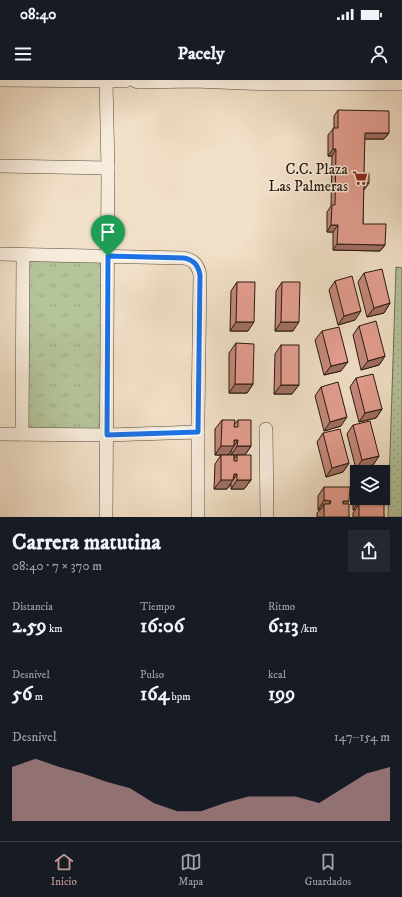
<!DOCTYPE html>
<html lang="es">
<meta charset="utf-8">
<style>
:root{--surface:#171b24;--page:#242831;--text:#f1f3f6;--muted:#9ea1a6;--line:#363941;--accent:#c59692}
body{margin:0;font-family:"IM FELL DW Pica",serif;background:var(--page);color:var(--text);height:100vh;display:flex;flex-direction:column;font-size:15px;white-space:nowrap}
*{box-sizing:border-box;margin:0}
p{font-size:13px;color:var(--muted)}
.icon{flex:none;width:22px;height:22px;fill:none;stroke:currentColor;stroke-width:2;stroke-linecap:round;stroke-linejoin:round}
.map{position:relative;height:437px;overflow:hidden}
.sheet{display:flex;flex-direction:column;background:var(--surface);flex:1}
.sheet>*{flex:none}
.buttons{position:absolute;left:350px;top:385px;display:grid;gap:8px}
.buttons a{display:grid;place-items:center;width:40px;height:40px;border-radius:0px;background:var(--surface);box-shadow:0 1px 3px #0004;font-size:20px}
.pin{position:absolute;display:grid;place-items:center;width:34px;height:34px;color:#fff;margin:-41px -17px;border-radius:50% 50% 50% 0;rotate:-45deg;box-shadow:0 0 4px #0007}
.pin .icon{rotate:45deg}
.round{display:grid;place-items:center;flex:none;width:42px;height:42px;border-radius:0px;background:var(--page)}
.head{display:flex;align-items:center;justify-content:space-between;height:68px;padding:0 12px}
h1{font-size:22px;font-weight:700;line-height:30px}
.stats{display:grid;grid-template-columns:repeat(3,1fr);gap:6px;height:68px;padding:4px 12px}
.stats div{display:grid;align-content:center}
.stats b{font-size:20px;font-weight:700}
.stats small{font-size:11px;font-weight:400}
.stats p{font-size:11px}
.chart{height:112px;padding:8px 12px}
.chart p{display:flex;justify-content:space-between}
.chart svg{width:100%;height:72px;margin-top:4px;fill:var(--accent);opacity:.7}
.status{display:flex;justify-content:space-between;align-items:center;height:28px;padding:0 20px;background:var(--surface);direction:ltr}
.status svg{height:11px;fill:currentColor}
header{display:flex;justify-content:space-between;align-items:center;height:52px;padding:0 12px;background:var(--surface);font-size:18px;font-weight:700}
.tabs{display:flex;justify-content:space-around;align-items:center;height:56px;border-top:1px solid var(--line);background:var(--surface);font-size:11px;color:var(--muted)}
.tabs a{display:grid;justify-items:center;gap:2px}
.tabs .selected{color:var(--accent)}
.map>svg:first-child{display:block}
</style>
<div class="status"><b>08:40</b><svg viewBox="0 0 49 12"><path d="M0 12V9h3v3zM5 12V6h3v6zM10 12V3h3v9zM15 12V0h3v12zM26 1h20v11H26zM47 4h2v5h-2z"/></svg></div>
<header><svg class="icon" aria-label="menu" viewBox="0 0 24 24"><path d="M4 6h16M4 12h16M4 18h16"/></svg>Pacely<svg class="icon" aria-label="person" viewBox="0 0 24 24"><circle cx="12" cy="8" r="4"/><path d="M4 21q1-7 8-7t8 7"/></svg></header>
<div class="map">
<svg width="402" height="437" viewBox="0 0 402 437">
<defs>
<pattern id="grass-dots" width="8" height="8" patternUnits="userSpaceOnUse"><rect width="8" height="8" fill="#b5c49b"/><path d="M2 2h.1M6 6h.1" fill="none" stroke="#9ca884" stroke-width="1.8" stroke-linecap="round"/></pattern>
<pattern id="park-tufts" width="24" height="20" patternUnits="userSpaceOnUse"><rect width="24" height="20" fill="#b5c49b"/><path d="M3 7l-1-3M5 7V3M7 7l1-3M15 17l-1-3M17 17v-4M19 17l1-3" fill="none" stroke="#9ca884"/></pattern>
</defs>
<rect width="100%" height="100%" fill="#f2e1c9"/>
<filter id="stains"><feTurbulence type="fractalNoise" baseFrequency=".005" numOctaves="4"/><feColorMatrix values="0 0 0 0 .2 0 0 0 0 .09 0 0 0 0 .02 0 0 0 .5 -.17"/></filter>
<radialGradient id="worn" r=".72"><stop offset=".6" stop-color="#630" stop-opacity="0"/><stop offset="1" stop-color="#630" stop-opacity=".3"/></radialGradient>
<polygon fill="url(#grass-dots)" stroke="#6d6d54" points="396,187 402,188 402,437 388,437"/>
<polygon fill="url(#park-tufts)" stroke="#6d6d54" points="23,175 108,176 107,355 22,354"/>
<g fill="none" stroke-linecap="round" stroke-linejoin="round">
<g stroke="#58493c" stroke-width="14">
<g id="minor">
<polyline points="0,0 125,1"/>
<polyline points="133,0 138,2 195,1 272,4 402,4"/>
<polyline points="0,86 108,88"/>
<path d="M 0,174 L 184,178 C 194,180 198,185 200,195 L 198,337 L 198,437"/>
<polyline points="266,349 267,437"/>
<polyline points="0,354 107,355 198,352"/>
<polyline points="22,354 23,175"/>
<polyline points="106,437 108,88 106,2"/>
</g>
</g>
<use href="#minor" stroke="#f7ecdc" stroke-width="13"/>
</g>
<g fill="#c6897e" stroke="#25160d" fill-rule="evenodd">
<polygon points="338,30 389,53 384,59 364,59 363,144 385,165 380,171 333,170 333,152 327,152 327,132 331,126 332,76 328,76 328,55 334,48 334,36"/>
<polygon points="364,193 390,223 384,233 367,237 358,202"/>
<polygon points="335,201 355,240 338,245 329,210"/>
<polygon points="237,202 248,251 230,251 231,211"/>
<polygon points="282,202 293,251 275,251 276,211"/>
<polygon points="359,246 385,276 379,285 361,290 353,255"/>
<polygon points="322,251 341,291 324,295 315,260"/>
<polygon points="236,263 253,304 247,313 229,313 229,273"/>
<polygon points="281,265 292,314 274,314 275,274"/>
<polygon points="356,298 382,329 376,338 359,342 350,307"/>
<polygon points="321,307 341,346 324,351 315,316"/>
<path d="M 222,340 L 234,345 L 238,340 L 251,366 L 245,375 L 251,400 L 244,409 L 231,409 L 231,404 L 227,409 L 214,409 L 215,384 L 221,375 L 215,375 L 215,349 ZM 231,370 L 231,375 L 228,375 ZM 234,375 L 237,375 L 234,379 Z"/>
<polygon points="353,345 379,376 373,385 356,389 347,354"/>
<polygon points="323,353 349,383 343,392 326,397 317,362"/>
<polygon points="324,407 347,424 349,437 317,437 317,433 320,430 318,430 318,416"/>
<polygon points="357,410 357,418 383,418 382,424 384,437 353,437 353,433 355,430 353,430 353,416"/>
</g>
<g fill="#a16f66" stroke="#25160d">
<polygon points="365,53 389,53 384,59 360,59"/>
<polygon points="333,69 336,69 332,76 328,76"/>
<polygon points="364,103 369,103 364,110"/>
<polygon points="331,145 338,145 333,152 327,152"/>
<polygon points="337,164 385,165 380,171 333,170"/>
<polygon points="390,223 384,233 367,237 374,228"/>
<polygon points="361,231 355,240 338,245 344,236"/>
<polygon points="236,242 254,242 248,251 230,251"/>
<polygon points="281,242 299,242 293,251 275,251"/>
<polygon points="385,276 379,285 361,290 368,281"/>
<polygon points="348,282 341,291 324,295 331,286"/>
<polygon points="235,304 253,304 247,313 229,313"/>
<polygon points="281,305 299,305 292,314 274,314"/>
<polygon points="382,329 376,338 359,342 365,333"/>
<polygon points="347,337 341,346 324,351 330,342"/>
<polygon points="234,360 238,360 228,375 215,375 221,366"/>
<polygon points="237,366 251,366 245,375 231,375"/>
<polygon points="379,376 373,385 356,389 362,380"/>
<polygon points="349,383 343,392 326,397 332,388"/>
<polygon points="234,394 237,394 227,409 214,409 221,400"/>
<polygon points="237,400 251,400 244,409 231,409"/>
<polygon points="324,420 331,421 324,430 324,424 320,430 318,430"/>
<polygon points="359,420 366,421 359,430 359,424 355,430 353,430"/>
<polygon points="343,421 349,421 343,430"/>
<polygon points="378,421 385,421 378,430"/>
</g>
<g fill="#e69f92" stroke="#25160d">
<polygon points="338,30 389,31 389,53 365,53 364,93 369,93 369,103 364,103 363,144 386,144 385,165 337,164 338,145 331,145 332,125 335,125 336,69 333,69 333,48 338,48"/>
<polygon points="382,189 390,223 374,228 364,193"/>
<polygon points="352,196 361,231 344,236 335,201"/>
<polygon points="237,202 255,202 254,242 236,242"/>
<polygon points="282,202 300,202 299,242 281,242"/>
<polygon points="376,241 385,276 368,281 359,246"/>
<polygon points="339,247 348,282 331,286 322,251"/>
<polygon points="236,263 254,264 253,304 235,304"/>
<rect x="281" y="265" width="18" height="40"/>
<polygon points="373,294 382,329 365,333 356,298"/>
<polygon points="338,302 347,337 330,342 321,307"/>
<polygon points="222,340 235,340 234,347 238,347 238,340 251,340 251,366 237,366 238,360 234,360 234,366 221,366"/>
<polygon points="370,341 379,376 362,380 353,345"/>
<polygon points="340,349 349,383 332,388 323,353"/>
<polygon points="221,375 234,375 234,381 237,381 237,375 251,375 251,400 237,400 237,394 234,394 233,400 221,400"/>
<polygon points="324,407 350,407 349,421 343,421 343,424 349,424 349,437 324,437 324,424 330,424 331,421 324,420"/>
<polygon points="383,407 385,407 385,421 378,421 378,424 384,424 384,437 359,437 359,424 366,424 366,421 359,420 359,418 383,418"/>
</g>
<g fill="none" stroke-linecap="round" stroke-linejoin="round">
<g stroke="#fff" stroke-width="8">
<path id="route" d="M 108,176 L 184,178 C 194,180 198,185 200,195 L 198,352 L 107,355 Z"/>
</g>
<use href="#route" stroke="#1a73e8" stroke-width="5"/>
</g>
<defs>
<g id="supermarket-bare" transform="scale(1.2)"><path d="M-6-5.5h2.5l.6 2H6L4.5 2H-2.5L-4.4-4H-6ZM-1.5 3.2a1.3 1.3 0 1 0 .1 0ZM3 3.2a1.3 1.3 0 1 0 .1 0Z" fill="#8f2418" stroke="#f7ecdc" stroke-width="2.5" paint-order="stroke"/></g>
</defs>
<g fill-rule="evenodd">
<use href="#supermarket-bare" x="360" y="98"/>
</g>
<g text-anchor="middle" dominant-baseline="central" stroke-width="3" stroke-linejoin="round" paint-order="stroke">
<g font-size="15" fill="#25160d" stroke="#f7ecdc" text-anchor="end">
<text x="348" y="89">C.C. Plaza<tspan x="348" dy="17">Las Palmeras</tspan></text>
</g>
</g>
<rect width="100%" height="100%" filter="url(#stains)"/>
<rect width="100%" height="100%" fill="url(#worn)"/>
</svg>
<div class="buttons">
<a><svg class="icon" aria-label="layers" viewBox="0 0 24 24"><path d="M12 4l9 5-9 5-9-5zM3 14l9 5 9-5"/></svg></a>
</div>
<div class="pin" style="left:108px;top:176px;background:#1e9e55"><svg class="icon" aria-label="arrive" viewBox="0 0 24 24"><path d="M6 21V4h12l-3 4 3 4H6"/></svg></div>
</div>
<section class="sheet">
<div class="head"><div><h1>Carrera matutina</h1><p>08:40 · 7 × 370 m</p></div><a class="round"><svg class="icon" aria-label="share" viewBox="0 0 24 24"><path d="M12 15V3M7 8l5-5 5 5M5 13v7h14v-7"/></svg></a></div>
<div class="stats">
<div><p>Distancia</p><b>2.59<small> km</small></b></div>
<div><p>Tiempo</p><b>16:06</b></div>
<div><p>Ritmo</p><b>6:13<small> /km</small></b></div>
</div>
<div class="stats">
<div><p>Desnivel</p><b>56<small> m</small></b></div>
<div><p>Pulso</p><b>164<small> bpm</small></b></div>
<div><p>kcal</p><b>199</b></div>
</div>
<div class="chart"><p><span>Desnivel</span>147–154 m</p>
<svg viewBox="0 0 160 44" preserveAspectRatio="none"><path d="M0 44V11L10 6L20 11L30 15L40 20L50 24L60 33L70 38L80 38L90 33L100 29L110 29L120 29L130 33L140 24L150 15L160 11V44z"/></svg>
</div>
</section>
<nav class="tabs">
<a class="selected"><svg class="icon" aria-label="home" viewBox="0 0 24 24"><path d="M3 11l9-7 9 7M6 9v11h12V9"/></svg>Inicio</a>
<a><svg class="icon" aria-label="map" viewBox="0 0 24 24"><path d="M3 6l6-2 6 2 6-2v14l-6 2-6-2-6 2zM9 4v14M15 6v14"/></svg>Mapa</a>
<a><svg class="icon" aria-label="saved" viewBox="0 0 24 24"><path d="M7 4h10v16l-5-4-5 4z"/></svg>Guardados</a>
</nav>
